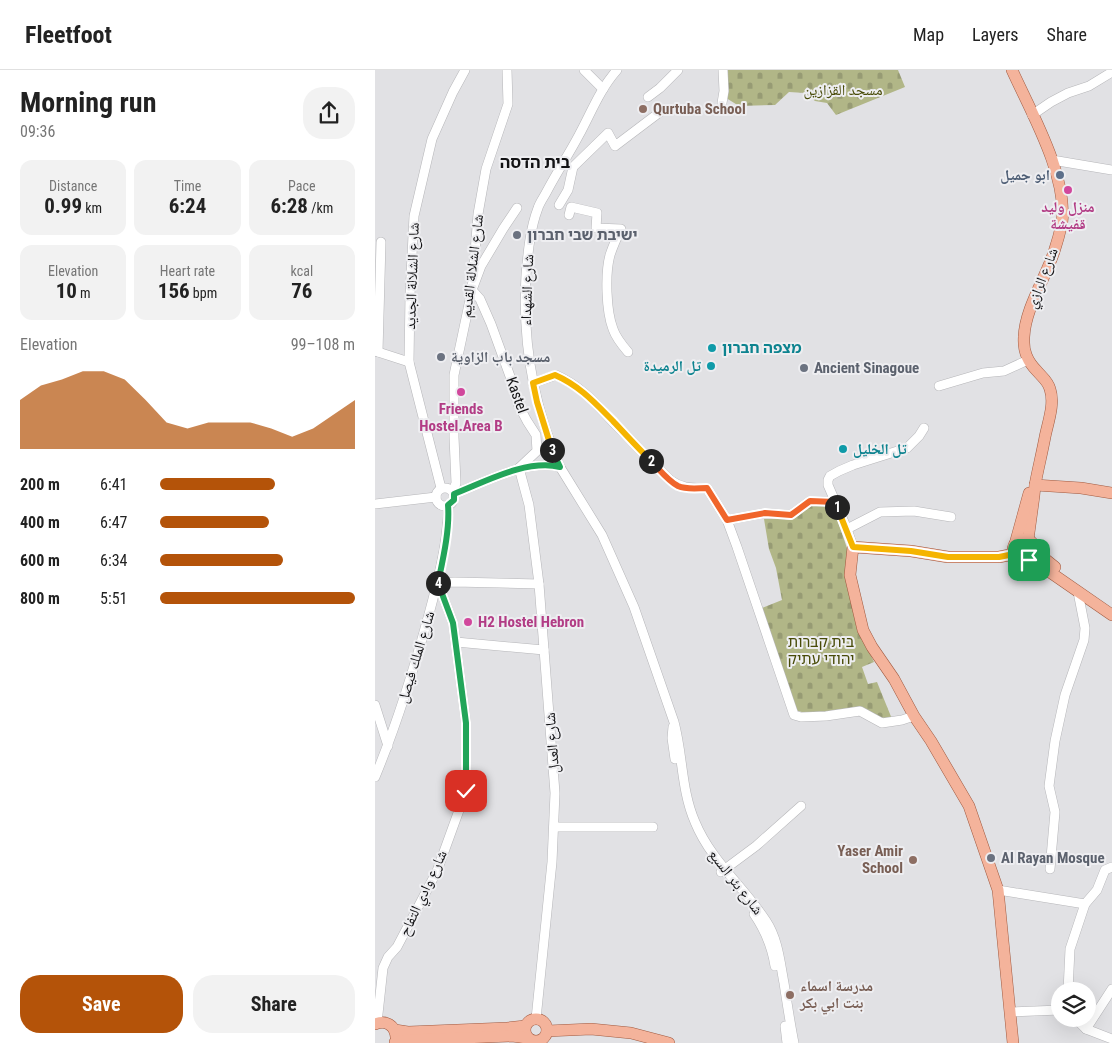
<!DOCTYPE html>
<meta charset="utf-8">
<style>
:root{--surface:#fff;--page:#f2f2f2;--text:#222;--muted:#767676;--line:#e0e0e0;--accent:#b45309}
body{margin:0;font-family:"Roboto Condensed","Noto Naskh Arabic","Noto Sans Hebrew",sans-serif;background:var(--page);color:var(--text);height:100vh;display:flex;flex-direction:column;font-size:19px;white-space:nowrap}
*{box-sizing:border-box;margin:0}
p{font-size:16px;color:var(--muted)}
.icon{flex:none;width:28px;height:28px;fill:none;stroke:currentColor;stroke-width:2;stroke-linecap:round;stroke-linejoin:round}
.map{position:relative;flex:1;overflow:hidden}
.drawer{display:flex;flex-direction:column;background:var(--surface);width:375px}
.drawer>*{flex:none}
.buttons{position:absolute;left:676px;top:912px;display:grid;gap:10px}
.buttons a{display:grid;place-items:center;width:45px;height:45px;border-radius:50%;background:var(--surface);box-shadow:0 5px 20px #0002;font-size:25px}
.pin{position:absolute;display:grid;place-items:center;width:42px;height:42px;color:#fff;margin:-21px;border-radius:10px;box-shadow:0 2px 8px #0006}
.km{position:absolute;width:25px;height:25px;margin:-12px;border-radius:50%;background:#222;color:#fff;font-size:14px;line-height:25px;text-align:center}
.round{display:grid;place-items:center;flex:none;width:52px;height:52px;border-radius:20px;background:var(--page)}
.headline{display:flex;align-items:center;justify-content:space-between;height:85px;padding:0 20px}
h1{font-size:28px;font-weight:700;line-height:38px}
.stats{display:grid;grid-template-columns:repeat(3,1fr);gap:8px;height:85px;padding:5px 20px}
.stats div{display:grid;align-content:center;border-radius:12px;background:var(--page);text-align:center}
.stats b{font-size:21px;font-weight:700}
.stats small{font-size:14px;font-weight:400}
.stats p{font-size:14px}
.chart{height:140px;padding:10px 20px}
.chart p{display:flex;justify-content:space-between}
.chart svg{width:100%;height:90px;margin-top:5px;fill:var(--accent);opacity:.7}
.primary-button{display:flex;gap:10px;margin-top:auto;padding:10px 20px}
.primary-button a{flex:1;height:58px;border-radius:20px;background:var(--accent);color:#fff;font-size:20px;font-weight:700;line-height:58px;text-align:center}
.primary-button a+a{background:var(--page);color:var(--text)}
ul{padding:0 20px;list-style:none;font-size:16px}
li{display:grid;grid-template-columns:80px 60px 1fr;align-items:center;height:38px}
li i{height:12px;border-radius:6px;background:var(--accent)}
header{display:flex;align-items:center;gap:30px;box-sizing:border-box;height:70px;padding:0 25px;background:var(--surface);border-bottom:1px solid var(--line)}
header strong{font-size:24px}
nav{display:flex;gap:28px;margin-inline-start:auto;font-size:18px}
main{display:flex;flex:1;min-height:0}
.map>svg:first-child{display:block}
</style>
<header>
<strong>Fleetfoot</strong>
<nav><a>Map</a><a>Layers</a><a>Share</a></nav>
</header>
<main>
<section class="drawer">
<div class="headline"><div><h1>Morning run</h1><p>09:36</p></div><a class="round"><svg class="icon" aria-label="share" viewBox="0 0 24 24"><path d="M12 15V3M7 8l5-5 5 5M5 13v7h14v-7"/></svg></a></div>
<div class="stats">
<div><p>Distance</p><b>0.99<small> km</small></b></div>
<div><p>Time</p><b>6:24</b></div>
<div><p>Pace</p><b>6:28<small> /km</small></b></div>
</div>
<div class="stats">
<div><p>Elevation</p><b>10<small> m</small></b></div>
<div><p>Heart rate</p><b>156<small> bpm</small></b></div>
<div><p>kcal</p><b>76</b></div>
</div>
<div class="chart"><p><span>Elevation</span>99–108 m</p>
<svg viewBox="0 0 160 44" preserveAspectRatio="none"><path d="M0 44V20L10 13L20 10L30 6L40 6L50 10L60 20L70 31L80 34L90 31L100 31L110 31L120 34L130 38L140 34L150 27L160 20V44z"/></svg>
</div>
<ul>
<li><b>200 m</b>6:41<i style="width:59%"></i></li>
<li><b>400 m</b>6:47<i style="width:56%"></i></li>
<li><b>600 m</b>6:34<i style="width:63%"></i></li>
<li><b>800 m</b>5:51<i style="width:100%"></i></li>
</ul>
<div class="primary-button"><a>Save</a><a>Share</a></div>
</section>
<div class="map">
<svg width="737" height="973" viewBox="0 0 737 973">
<defs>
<pattern id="cemetery-stones" width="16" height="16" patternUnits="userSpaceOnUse" patternTransform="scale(1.25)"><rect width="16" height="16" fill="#b1b687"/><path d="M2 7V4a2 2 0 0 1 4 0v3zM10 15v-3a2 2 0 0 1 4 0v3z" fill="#979b74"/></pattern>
</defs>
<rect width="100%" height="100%" fill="#e1e1e4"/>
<g fill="url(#cemetery-stones)">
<polygon points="346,0 523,0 530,17 461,45 452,33 440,31 430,23 414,22 400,35 364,36 348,26 344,9"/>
<polygon points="436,435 458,437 473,481 481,554 499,592 487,597 493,614 502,612 517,649 503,647 486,637 438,645 423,641 416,630 387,538 407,530 401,498 394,479 389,449 406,449 423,446"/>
</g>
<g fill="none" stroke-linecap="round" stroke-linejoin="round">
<g stroke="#b6b6b9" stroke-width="10">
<g id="minor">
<polyline points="209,0 228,19"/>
<polyline points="273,27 285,18 303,0"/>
<polyline points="347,33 349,21 348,0"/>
<polyline points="657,45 676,32 693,23 714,16 737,2"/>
<polyline points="677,90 737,100"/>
<polyline points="184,135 193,120 198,97 233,63 240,76 285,42"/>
<polyline points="142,138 128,159 106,196 97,220 105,229 116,254 136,309 143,334 152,351 161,365 162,381 144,398"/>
<path d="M 194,145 L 196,137 L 222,143 L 221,158 L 246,159 C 242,167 238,176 235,185 C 230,203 231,241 238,259 C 241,268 247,275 253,282"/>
<polyline points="0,281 34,292"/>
<polyline points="3,282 6,172"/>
<path d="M 158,313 L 181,305 C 206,316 222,335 240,354 C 259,373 276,392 295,410 C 308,419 317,418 332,418 L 352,450 L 362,477 L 419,645 L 426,647 L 451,646 L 485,641 L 507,653 L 527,650 L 539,646"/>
<polyline points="564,316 608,303 629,301 653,290"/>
<path d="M 185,397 C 158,335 147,273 151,205 C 153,182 155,159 163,138 C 165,132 169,127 172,121 C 182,102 194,84 204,65 C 216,43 225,19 242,0"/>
<polyline points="144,398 154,435 164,514 180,723 177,792 161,949"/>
<circle cx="70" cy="427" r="9"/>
<polyline points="66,418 34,292 35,225 39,146 57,69 78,22 90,0"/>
<polyline points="78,422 81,413 79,367 79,305 97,220 103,144 111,99 133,34 132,0"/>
<path d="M 79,424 C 110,412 151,389 185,397 L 227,465 L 259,537 L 299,652 C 308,685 306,720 320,752 C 336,791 369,817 391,851 C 403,869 405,892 409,913 C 412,933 415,953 419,973"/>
<polyline points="0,434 61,427"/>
<polyline points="352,450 390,443 416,445 435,431 460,432"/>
<polyline points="472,459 505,442 539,441 576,447"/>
<polyline points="478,477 472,459 453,415 453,410 455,406 464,401 478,395 532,378 544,366 549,358"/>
<polyline points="81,572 169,580"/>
<polyline points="0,635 13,676"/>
<polyline points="298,657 297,668 300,689"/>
<path d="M 0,707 C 22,654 39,599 54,544 C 61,518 68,492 71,466 C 72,455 74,446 73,435"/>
<polyline points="179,757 278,757"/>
<polyline points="675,799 680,742 674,716 680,671 690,625 709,570 710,558 703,522"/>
<polyline points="346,802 381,776 426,736"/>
<polyline points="623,820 710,834"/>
<path d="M 379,844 C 390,860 397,877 400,896"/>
<polyline points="693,921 695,879 710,834 722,820 730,800 737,797"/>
<polyline points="636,942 685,940"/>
<polyline points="701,949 711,959 737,969"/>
<polyline points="2,953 8,898 13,887 22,877 62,801 91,721 91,653 78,553 63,513 79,512 164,514"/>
<polyline points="410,956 412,973"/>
<polyline points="711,959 737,919"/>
<polyline points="166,973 167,970"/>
</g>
</g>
<g stroke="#a05a40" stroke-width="12">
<g id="major">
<path d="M 637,0 C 656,42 693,106 687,153 C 685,162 682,173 679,182 C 670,209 650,239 649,267 C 648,281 652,291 662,301 C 667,307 673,311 675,319 C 680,334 673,352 670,367 C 667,383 663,399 660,415 L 659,426 L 653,470"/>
<polyline points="660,415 706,418 737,423"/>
<circle cx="649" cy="480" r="11"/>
<polyline points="640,474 654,423"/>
<polyline points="660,481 680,497"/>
<polyline points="654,490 669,498 737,545"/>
<circle cx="161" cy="960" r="11"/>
<path d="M 0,954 C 11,950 20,955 21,967"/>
<polyline points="20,960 33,962 132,958 150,956"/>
<polyline points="172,961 216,959 256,963 294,973"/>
<polyline points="20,972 35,970 137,966 152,968"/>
<polyline points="638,973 623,820 594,736 556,671 539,646 519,609 497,577 488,560 475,505 478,477 536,481 573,487 624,487 639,484"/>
</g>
</g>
<use href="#minor" stroke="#fff" stroke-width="9"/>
<use href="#major" stroke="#f4b39b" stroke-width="11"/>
</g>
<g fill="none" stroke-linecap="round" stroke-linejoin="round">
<g stroke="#fff" stroke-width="10">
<path id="split-1" d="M 462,437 L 478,477 L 536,481 L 573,487 L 624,487 L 639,484 C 643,490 647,492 654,490"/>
</g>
<g stroke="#fff" stroke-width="10">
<path id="split-2" d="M 276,391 C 284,399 293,411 303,416 C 312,420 323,418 332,418 L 352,450 L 390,443 L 416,445 L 435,431 L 460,432 L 462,437"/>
</g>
<g stroke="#fff" stroke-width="10">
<path id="split-3" d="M 177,380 L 162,332 L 158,313 L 180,305 C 205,316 220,333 238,351 C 251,365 263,378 276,391"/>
</g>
<g stroke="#fff" stroke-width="10">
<path id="split-4" d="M 63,513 C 68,489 75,459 73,435 L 79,430 L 79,424 C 110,412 151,389 185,397 L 177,380"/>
</g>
<g stroke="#fff" stroke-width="10">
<polyline id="split-5" points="63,513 78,553 91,653 91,721"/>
</g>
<use href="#split-1" stroke="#f5b400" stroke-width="6"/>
<use href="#split-2" stroke="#f0652b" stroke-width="6"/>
<use href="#split-3" stroke="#f5b400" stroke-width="6"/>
<use href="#split-4" stroke="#22a559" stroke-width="6"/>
<use href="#split-5" stroke="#22a559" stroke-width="6"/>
</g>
<g fill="#8d6e63" stroke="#eeeef1" stroke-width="2">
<circle cx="268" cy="39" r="5"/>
<circle cx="538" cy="790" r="5"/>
<circle cx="415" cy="925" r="5"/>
</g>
<circle fill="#5c6f8a" stroke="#eeeef1" stroke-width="2" cx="685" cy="105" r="5"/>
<g fill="#d1479c" stroke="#eeeef1" stroke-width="2">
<circle cx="693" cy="120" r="5"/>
<circle cx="86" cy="322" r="5"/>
<circle cx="93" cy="552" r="5"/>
</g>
<g fill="#6b7280" stroke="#eeeef1" stroke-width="2">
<circle cx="142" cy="165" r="5"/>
<circle cx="66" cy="287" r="5"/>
<circle cx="429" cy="298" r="5"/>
<circle cx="616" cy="788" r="5"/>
</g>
<g fill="#0f9aa8" stroke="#eeeef1" stroke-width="2">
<circle cx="337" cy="278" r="5"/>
<circle cx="336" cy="296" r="5"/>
<circle cx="468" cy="379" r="5"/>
</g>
<g text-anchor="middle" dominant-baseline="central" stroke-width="4" stroke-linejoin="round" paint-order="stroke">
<g font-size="15" fill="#484b08" stroke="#eeeef1">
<text x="468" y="20">مسجد القزازين</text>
<text x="446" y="572">בית קברות<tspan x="446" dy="17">יהודי עתיק</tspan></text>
</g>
<g font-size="15" font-weight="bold" fill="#785e54" stroke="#eeeef1" text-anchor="start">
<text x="278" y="39">Qurtuba School</text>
<text x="528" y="781" text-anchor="end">Yaser Amir<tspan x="528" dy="17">School</tspan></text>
<text x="425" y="916">مدرسة اسماء<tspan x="425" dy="17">بنت ابي بكر</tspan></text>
</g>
<g font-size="15" font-weight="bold" fill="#4e5e75" stroke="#eeeef1" text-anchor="end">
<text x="675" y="105">ابو جميل</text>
</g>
<g font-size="15" font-weight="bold" fill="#b23c85" stroke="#eeeef1">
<text x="693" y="137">منزل وليد<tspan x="693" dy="17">قفيشة</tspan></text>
<text x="86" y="339">Friends<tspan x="86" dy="17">Hostel.Area B</tspan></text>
<text x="103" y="552" text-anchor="start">H2 Hostel Hebron</text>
</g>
<g font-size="15" font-weight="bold" fill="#5b616d" stroke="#eeeef1" text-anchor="start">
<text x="152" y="165">ישיבת שבי חברון</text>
<text x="76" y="287">مسجد باب الزاوية</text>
<text x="439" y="298">Ancient Sinagoue</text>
<text x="626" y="788">Al Rayan Mosque</text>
</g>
<g font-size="15" fill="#121214" stroke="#eeeef1">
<text transform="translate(97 196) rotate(-83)">شارع الشلالة القديم</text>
<text transform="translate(37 206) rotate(-88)">شارع الشلالة الجديد</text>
<text transform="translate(667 208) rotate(-69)">شارع الرازي</text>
<text transform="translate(152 220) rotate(-88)">شارع الشهداء</text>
<text transform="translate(142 325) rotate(70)">Kastel</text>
<text transform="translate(41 587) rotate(-73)">شارع الملك فيصل</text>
<text transform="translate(177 673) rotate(-94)">شارع العدل</text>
<text transform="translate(361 812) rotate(52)">شارع بئر السبع</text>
<text transform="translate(48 823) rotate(-65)">شارع وادي التفاح</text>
</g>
<g font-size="15" font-weight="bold" fill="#0d838f" stroke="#eeeef1" text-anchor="start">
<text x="347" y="278">מצפה חברון</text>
<text x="326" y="296" text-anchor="end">تل الرميدة</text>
<text x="478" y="379">تل الخليل</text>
</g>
<g font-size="16" font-weight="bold" fill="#121214" stroke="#eeeef1">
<text x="160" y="92">בית הדסה</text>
</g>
</g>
</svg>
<div class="buttons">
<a><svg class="icon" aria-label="layers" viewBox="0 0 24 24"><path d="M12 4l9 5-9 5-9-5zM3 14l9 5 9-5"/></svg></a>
</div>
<div class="pin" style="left:654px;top:490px;background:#1e9e55"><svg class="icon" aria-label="arrive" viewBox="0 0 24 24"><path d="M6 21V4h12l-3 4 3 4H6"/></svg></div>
<div class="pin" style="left:91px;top:721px;background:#d93025"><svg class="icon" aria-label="check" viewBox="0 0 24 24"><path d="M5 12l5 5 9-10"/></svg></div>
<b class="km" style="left:462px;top:437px">1</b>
<b class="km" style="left:276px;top:391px">2</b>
<b class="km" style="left:177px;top:380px">3</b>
<b class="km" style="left:63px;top:513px">4</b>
</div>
</main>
